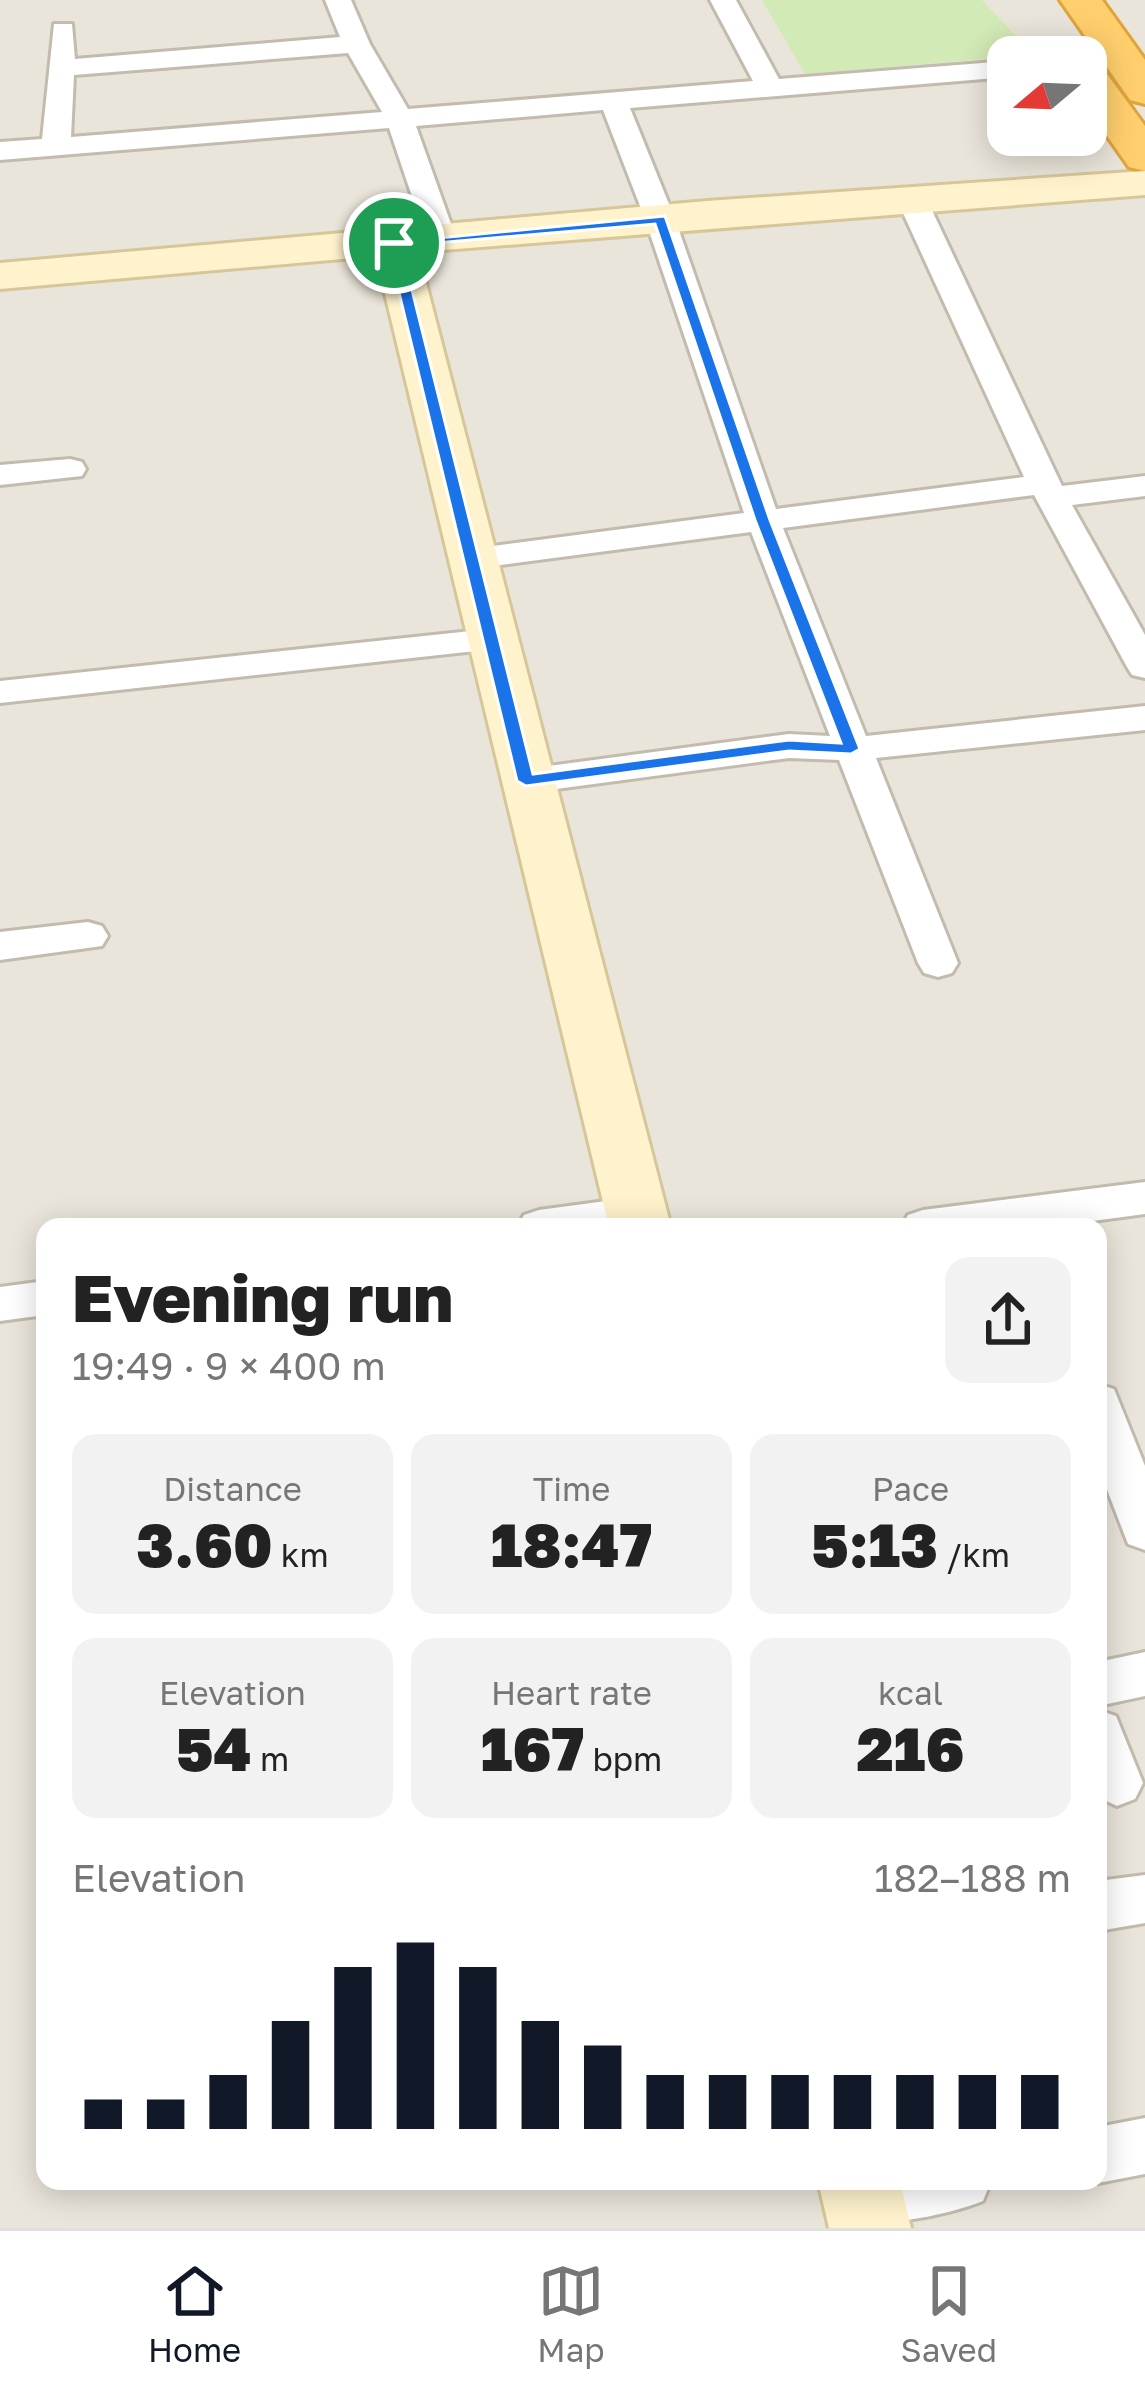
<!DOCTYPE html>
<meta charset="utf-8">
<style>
:root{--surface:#fff;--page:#f2f2f2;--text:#222;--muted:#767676;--line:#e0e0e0;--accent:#111827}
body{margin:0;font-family:"Golos Text",sans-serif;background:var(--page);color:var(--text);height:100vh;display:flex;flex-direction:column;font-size:45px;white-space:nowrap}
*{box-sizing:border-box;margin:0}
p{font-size:39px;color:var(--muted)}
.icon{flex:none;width:66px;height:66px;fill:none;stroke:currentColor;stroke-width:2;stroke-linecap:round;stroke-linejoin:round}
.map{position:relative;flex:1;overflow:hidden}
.drawer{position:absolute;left:36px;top:1218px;width:1071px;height:972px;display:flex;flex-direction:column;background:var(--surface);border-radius:24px;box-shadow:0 6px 30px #0003}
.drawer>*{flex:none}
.needle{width:78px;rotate:251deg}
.fabs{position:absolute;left:987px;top:36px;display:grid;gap:24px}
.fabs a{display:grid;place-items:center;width:120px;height:120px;border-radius:24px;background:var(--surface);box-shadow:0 6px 30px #0003;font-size:60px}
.pin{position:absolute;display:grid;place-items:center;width:102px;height:102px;color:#fff;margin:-51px;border:6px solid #fff;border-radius:50%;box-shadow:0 3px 12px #0007}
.round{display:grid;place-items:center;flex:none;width:126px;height:126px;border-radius:24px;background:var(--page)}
.head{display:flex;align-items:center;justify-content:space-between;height:204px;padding:0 36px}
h1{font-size:66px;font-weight:800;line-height:90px}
.stats{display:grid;grid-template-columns:repeat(3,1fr);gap:18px;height:204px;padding:12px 36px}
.stats div{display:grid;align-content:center;border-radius:24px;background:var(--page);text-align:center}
.stats b{font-size:60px;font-weight:800}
.stats small{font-size:33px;font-weight:400}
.stats p{font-size:33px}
.chart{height:336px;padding:24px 36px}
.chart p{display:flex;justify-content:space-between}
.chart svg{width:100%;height:216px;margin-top:12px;stroke:var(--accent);stroke-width:6}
.menu{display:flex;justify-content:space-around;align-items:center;height:168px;border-top:3px solid var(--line);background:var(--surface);font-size:33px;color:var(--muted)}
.menu a{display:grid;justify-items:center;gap:6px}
.menu .current{color:var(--accent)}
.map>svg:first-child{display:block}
</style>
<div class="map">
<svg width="1145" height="2228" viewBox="0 0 1145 2228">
<rect width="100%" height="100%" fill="#f6f3ec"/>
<path fill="#eae5da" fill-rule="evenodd" d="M 0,0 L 1145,0 L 1145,2228 L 0,2228 ZM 1008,57 L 1086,57 L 1086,135 L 1008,135 ZM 45,1227 L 1098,1227 L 1098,2181 L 45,2181 Z"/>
<polygon fill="#d2eab5" points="762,0 982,0 1034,55 805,74"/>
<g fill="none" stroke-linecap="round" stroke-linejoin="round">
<g stroke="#c2bbae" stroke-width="6">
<g id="street">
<path d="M 325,0 L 351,0 L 370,44 L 408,109 L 753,81 L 710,0 L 736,0 L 779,79 L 1008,61 L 1008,77 L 630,108 L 675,219 L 776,509 L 1024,477 L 898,202 L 913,193 L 928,202 L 1062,486 L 1145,476 L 1145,496 L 1072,505 L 1145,635 L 1145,678 L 1132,675 L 1127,667 L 1034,495 L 783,528 L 866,736 L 1145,706 L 1145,730 L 876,758 L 958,963 L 952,973 L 938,977 L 924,973 L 918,963 L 839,760 L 789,758 L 526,793 L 513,790 L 507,781 L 513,772 L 526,769 L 789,734 L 830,736 L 751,532 L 470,569 L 458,566 L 453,559 L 458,552 L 470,549 L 744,513 L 645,219 L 603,110 L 416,126 L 456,238 L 441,247 L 426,238 L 389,128 L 0,160 L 0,142 L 42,139 L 54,24 L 72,24 L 75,59 L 340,37 ZM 348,53 L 382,112 L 71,137 L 74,75 Z"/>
<polygon points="70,459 82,462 86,469 82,476 0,485 0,465"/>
<polygon points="490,629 503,632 508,640 503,648 0,703 0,681"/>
<polygon points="88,922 102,926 108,936 102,946 0,960 0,932"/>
<polygon points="1145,1182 1145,1214 1048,1227 901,1227 908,1215 923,1210"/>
<polygon points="636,1197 651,1201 658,1213 651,1225 517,1227 524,1215 539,1210"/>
<polygon points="45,1281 45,1315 0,1321 0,1287"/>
<polygon points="1098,1384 1114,1389 1145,1466 1145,1550 1128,1544 1098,1466"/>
<polygon points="1145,1652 1145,1696 1098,1706 1098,1662"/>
<polygon points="1098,1710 1116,1716 1143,1783 1135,1799 1117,1806 1098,1797"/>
<polygon points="1145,1875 1145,1923 1098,1931 1098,1881"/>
<polygon points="1145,2118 1145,2174 1098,2183 1094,2181 1098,2181 1098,2127"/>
<path d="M 842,2181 L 991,2181 L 983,2201 C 945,2216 881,2228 843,2220 L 834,2200 Z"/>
</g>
</g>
<g stroke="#d6c79b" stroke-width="6">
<g id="secondary">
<polygon points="1145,171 1145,195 418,252 671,1227 609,1227 376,256 0,289 0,263 707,201"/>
<polygon points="818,2181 900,2181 911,2228 829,2228"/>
</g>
</g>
<g stroke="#e0a43c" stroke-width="6">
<g id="highway">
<polygon points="1060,0 1102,0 1145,60 1145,104 1130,100"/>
<polygon points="1086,62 1101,66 1145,126 1145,171 1129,167 1086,106"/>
</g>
</g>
<use href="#street" fill="#fff" fill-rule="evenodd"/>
<use href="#secondary" fill="#fff3cd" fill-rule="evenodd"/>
<use href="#highway" fill="#ffcf6e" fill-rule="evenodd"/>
</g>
<path fill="#1a73e8" stroke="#fff" stroke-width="3" fill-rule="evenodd" d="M 665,216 L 770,520 L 860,749 L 851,754 L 789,751 L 526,786 L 517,781 L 387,243 ZM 655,224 L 755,520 L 841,743 L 789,740 L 533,774 L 401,246 Z"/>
</svg>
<div class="fabs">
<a><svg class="needle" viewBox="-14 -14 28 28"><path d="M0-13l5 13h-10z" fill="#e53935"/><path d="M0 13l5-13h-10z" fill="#767676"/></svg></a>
</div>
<div class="pin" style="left:394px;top:243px;background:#1e9e55"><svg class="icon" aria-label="arrive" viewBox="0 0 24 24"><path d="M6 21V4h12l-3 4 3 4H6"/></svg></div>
<section class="drawer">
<div class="head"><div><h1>Evening run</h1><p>19:49 · 9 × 400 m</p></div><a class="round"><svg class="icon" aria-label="share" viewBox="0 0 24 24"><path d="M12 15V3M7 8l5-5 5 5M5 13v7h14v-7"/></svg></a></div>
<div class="stats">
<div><p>Distance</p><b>3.60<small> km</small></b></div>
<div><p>Time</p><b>18:47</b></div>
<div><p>Pace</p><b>5:13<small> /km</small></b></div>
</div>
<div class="stats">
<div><p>Elevation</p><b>54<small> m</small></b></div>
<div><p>Heart rate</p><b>167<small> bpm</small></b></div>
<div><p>kcal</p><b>216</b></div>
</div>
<div class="chart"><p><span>Elevation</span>182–188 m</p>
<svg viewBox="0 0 160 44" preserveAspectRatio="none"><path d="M5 44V38M15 44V38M25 44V33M35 44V22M45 44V11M55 44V6M65 44V11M75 44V22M85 44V27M95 44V33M105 44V33M115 44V33M125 44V33M135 44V33M145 44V33M155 44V33"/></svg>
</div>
</section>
</div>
<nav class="menu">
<a class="current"><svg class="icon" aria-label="home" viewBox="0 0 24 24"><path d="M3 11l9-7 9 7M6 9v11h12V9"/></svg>Home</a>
<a><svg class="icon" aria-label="map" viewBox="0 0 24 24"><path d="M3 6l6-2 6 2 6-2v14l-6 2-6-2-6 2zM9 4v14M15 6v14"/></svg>Map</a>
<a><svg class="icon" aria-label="saved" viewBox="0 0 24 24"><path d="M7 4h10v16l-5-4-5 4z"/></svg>Saved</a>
</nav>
